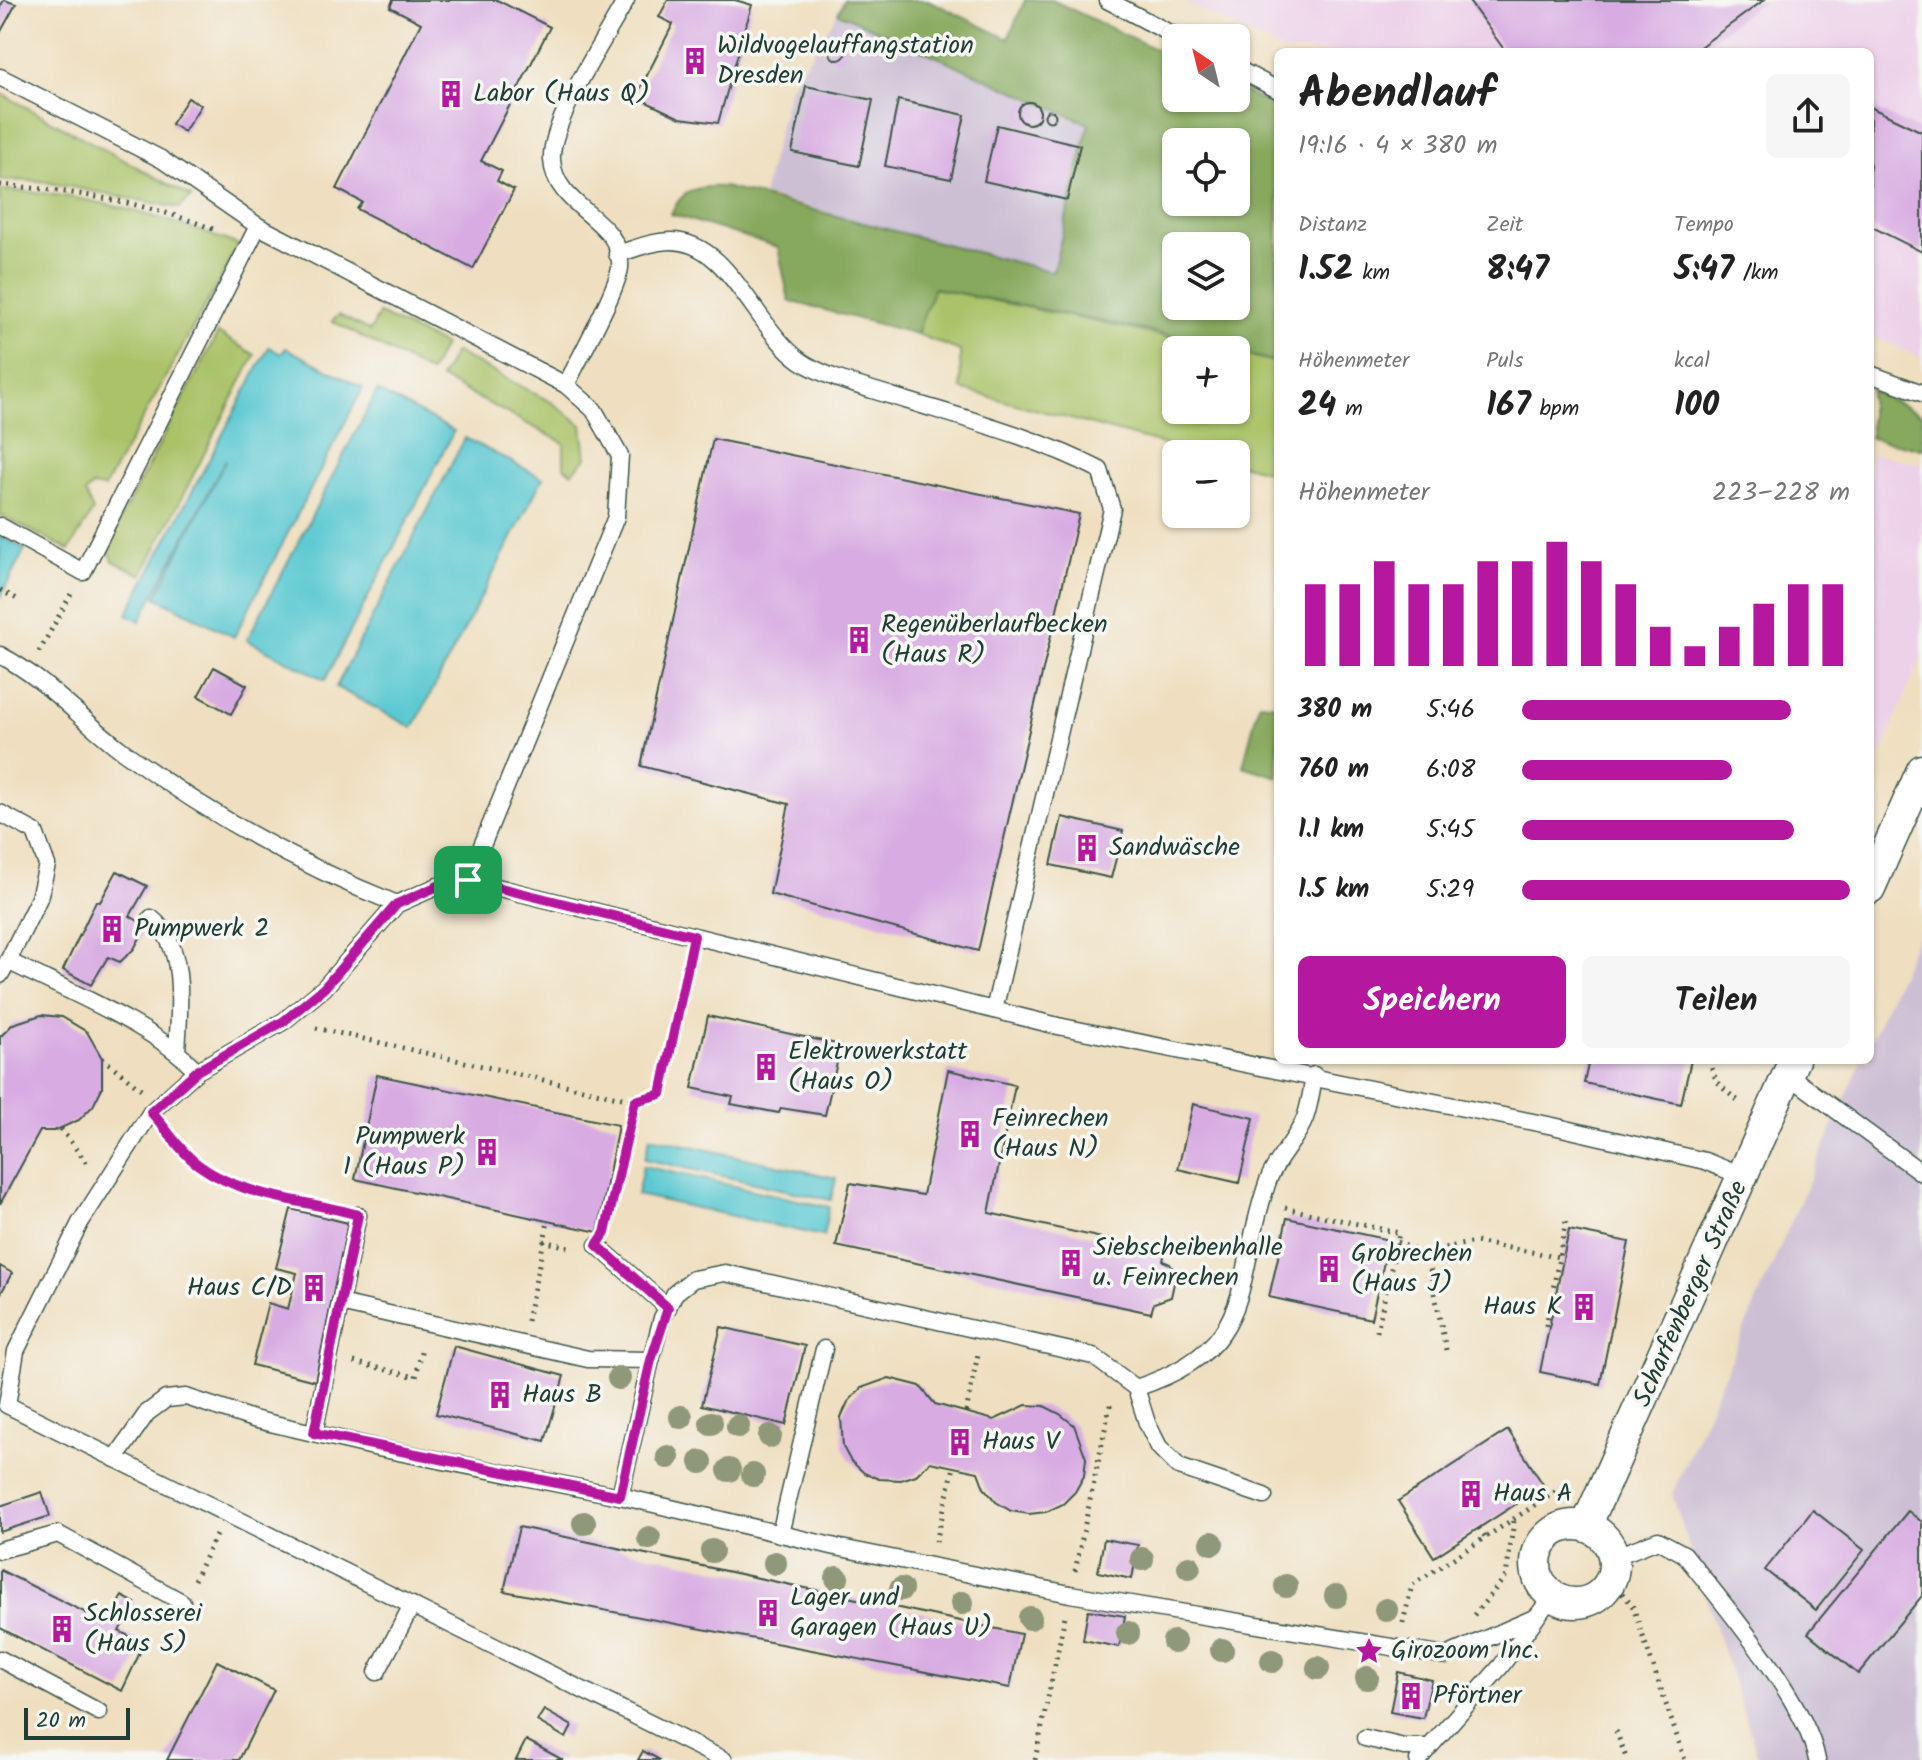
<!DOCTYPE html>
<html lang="de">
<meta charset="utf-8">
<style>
:root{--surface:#fff;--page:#f6f6f6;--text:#222;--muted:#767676;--accent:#b5179e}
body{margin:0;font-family:Kalam,sans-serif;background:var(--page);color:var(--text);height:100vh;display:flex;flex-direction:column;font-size:30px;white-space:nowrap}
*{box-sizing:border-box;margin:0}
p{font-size:26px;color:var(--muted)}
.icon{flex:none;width:44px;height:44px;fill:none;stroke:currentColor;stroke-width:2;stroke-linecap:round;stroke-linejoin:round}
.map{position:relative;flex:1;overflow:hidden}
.panel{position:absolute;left:1274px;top:48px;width:600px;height:1016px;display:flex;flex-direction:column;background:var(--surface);border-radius:12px;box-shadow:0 2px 6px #0004}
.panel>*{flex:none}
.needle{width:52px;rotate:325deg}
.tools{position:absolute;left:1162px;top:24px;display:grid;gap:16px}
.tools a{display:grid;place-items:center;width:88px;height:88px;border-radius:12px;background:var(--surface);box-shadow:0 2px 6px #0004;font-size:40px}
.scale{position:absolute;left:24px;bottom:20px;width:106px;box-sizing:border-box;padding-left:8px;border:4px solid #1f3d34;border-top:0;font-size:22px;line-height:28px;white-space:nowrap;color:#1f3d34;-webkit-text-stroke:6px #f6f6f2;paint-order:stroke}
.pin{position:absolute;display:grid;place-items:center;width:68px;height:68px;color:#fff;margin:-34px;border-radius:16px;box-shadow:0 4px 12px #0006}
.round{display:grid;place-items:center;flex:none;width:84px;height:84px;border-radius:12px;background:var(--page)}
.overview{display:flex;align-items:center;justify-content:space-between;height:136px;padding:0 24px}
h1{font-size:44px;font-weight:700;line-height:60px}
.metrics{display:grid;grid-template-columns:repeat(3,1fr);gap:12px;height:136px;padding:8px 24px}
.metrics div{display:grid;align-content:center}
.metrics b{font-size:34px;font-weight:700}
.metrics small{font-size:22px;font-weight:400}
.metrics p{font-size:22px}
.chart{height:224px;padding:16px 24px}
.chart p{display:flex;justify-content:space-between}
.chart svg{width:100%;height:144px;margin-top:8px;stroke:var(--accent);stroke-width:6}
.action{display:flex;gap:16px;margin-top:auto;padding:16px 24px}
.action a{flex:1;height:92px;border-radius:12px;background:var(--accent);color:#fff;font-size:32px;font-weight:700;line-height:92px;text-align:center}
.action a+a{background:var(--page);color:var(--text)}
ul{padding:0 24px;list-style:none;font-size:26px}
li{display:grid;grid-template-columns:128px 96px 1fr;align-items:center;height:60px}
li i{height:20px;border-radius:10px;background:var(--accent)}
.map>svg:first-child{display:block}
</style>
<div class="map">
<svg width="1922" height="1760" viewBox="0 0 1922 1760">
<rect width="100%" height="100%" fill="#f6f6f2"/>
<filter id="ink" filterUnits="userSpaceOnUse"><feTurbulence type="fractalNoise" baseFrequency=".0125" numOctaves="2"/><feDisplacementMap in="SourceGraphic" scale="16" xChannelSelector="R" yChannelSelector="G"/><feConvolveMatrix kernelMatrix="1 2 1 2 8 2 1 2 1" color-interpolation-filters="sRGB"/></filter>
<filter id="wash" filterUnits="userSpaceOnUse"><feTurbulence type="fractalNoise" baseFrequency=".006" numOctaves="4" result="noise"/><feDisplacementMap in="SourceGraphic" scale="32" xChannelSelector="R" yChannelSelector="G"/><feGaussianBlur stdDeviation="1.8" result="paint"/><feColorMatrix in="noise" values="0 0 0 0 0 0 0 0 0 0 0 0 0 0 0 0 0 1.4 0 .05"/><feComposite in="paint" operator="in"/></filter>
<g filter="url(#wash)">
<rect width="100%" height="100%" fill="#efdfc0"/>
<g fill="#edd1e9">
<polygon points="1181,0 1922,0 1922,359 1870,334 1870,52 1286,52"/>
<polygon points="1870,453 1922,464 1922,656 1870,781"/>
</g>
<g fill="#ccbfd4">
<polygon points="838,13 1089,124 1053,272 763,195 789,89"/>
<polygon points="1922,925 1922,1760 1759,1760 1672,1494 1862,1060 1870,1060 1870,1043"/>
</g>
<g fill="#aac369" stroke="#64804e" stroke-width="2">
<polygon points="0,93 192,197 179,208 40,181 0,180"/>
<path d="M 0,190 C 83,193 161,216 239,245 L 104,488 L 92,486 L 85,493 L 93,511 L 69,550 L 0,515 Z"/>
<polygon points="933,288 1229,350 1176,350 1176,410 1236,410 1236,352 1278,363 1278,474 1236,463 1236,454 1198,454 961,389 960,351 917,334"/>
<polygon points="379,314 444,345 430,373 332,321 339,315 370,331"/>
<polygon points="218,333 255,355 142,575 113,561 107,544"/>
<polygon points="455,352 553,403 582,425 586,458 572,473 564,467 564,443 440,378"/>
</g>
<g fill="#87a95d" stroke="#537348" stroke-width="2" fill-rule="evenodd">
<path d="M 844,0 L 928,0 L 1008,39 L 1025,0 L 1052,0 L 1176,59 L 1176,98 L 1236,98 L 1236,88 L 1278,108 L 1278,363 L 1184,338 L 934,288 L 917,334 L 789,301 L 778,247 L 671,214 C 681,190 698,185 724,187 L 1053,272 L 1089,124 L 838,13 ZM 1176,142 L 1236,142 L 1236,202 L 1176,202 ZM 1176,246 L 1236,246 L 1236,306 L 1176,306 Z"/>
<polygon points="1870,390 1922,415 1922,449 1870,438"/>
<polygon points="1259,703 1278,705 1278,777 1243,766"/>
</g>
<g fill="#5cc9d2" stroke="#3e8383" stroke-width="2">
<polygon points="269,347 281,354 286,348 363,388 234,637 156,597 226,459 140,621 127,614"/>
<polygon points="377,391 454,431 325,680 247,640"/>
<polygon points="465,438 543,478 413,728 336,687"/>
<polygon points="0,536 25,549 0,598"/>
<polygon points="650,1137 836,1178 831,1200 645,1159"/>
<polygon points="643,1166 829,1207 823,1236 637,1195"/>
</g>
<g id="blocks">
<g fill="#d8ace2">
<polygon points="4,0 16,4 0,33 0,7"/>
<polygon points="393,0 497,0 550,27 481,161 502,171 497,181 514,190 473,269 357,209 362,202 337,189 421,23 390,7"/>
<polygon points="668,0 735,0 752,5 718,123 680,118 636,97 673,24 659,17"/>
<polygon points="1468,0 1764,0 1693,52 1506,52"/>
<circle cx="838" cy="52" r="8"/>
<polygon points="806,86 873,100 859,166 792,152"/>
<polygon points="188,98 201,105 184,132 171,124"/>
<polygon points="898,100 965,115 951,179 885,166"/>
<circle cx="1029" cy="113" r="11"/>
<polygon points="1870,107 1922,132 1922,252 1870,226"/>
<circle cx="1050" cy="116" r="5.5"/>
<polygon points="997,125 1080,145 1067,200 984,181"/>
<polygon points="713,439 1079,514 978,951 770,894 789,804 641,766"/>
<polygon points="214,667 247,685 231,714 198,696"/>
<polygon points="1062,817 1123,831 1111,878 1051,865"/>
<polygon points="117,871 147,886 130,916 143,924 142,934 134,949 120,962 108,957 91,985 63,970 96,901 100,902"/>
<polygon points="41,1015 62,1017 87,1032 102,1058 102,1088 93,1106 79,1120 54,1131 40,1131 0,1204 0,1037 13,1024"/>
<polygon points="708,1016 841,1045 825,1115 781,1108 779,1113 731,1104 733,1097 692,1088"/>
<polygon points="1589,1060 1691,1060 1681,1104 1584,1083"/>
<polygon points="948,1070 1015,1085 989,1213 1165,1252 1163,1261 1170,1264 1176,1274 1171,1297 1154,1303 1151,1313 836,1246 850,1183 923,1195"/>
<polygon points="377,1075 618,1125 598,1232 355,1179"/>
<polygon points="1193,1104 1254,1118 1239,1183 1178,1169"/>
<polygon points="291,1209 348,1223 315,1381 252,1365 268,1303 288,1309 297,1273 276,1268"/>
<polygon points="1287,1218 1389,1240 1371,1319 1269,1297"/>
<polygon points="1569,1230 1629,1242 1600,1384 1540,1372"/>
<polygon points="0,1266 12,1273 0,1295"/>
<polygon points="721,1327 805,1346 786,1425 702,1405"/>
<polygon points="454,1346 564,1376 545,1441 436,1414"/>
<polygon points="889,1378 920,1386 935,1404 994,1420 1026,1405 1044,1406 1060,1414 1074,1425 1086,1458 1084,1476 1075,1492 1063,1504 1046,1512 1029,1514 1011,1511 996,1502 984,1488 978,1472 930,1462 916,1475 901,1480 879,1479 864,1473 850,1460 843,1447 841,1417 848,1402 861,1388"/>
<polygon points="1508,1430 1544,1486 1434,1557 1398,1501"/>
<polygon points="42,1492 50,1516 0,1532 0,1506"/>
<polygon points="1813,1510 1864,1550 1816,1610 1765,1570"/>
<polygon points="1908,1511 1922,1522 1922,1596 1858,1674 1808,1633"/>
<polygon points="519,1527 1021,1634 1010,1688 504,1591"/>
<polygon points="1104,1539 1138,1545 1132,1579 1098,1572"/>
<polygon points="0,1570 106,1623 122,1596 135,1603 119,1631 144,1644 122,1691 0,1628"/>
<polygon points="1088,1610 1125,1616 1119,1647 1083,1640"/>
<polygon points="217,1661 274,1690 239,1760 167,1760"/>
<polygon points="1398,1672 1432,1680 1423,1718 1390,1712"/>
<polygon points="544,1710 572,1726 566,1738 537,1721"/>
<polygon points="526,1740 563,1760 516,1760"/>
<polygon points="643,1751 660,1760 638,1760"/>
</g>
</g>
</g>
<g filter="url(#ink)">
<use href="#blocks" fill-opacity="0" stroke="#3e5549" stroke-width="2"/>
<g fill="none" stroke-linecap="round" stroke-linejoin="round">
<g stroke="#3e5549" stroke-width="19">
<g id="lane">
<polyline points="1107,0 1179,38"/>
<polyline points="1236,68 1278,90"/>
<polyline points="0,77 161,159 258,226 566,385 594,410 620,456 616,517 468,880 1058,1026 1553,1126 1705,1161 1744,1177"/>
<path d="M 617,254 C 635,249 652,241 671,241 C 730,241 755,329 801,361 C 826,378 864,387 892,396 C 962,418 1034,436 1100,470 L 1112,509 L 994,1010"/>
<polyline points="1870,374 1922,393"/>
<path d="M 566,385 C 578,361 617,290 620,268 C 624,218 555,210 552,160 C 549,123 607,35 626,0"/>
<polyline points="0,526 83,572 258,226"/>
<path d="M 0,655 C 46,679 79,718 120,749 C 205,812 299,865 397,904"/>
<polyline points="0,813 35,832 47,865 39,898 8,961"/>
<polyline points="468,880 438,886 397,904 324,988 284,1021 197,1071 151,1112 80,1223 16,1351 7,1405 724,1760"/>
<path d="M 151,918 C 188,946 179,1011 177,1052"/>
<path d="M 0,975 L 8,961 C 65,990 154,1025 197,1071"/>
<polyline points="1787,1074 1922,1173"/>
<polyline points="597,1245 668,1308"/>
<polyline points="340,1303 588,1359 651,1360 620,1496"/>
<polyline points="651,1360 662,1318 675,1293 693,1279 725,1273 1093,1356 1136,1388 1147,1423 1159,1447 1179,1467 1264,1496"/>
<path d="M 1136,1388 C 1261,1347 1232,1282 1268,1181 C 1276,1158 1297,1140 1305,1118 C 1310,1104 1312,1089 1314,1075"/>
<polyline points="314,1433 358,1215"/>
<polyline points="115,1459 147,1413 166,1399 186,1397 253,1419 378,1448 620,1496 836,1547 1070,1594 1446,1656 1534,1618"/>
<polyline points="780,1534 824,1349"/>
<polyline points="0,1550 58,1534 182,1602"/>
<path d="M 1614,1557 L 1658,1540 L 1684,1554 C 1723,1603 1807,1702 1817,1760"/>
<polyline points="0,1659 99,1712"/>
<polyline points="377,1672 412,1605"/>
<polyline points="1365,1738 1404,1747 1429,1747"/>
<polyline points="1418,1760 1501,1666 1552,1596"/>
</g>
</g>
<g stroke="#3e5549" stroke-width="33">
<g id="street">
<polyline points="1870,888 1922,770"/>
<circle cx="1575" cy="1564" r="39"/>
<polyline points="1586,1526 1794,1060"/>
</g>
</g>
<g stroke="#3e5549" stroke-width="5" stroke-dasharray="2 6" stroke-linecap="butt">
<path d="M 0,185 C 74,191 144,202 213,229"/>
<polyline points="0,590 21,601"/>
<polyline points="39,652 71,594"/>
<polyline points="316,1028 635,1101"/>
<polyline points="102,1058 141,1089"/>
<path d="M 1711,1060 C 1711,1080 1725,1091 1740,1102"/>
<polyline points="61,1129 89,1166"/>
<path d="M 168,1130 C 217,1197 262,1186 334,1208"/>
<polyline points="1285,1208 1399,1233 1376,1336"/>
<polyline points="607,1224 635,1101 661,1094 689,961"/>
<polyline points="543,1241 573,1248"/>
<polyline points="1397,1242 1433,1258"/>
<polyline points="527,1321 548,1222"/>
<polyline points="1546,1326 1566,1221"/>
<polyline points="1446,1350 1429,1264 1438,1249 1475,1242 1559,1257"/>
<polyline points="354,1362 416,1377 422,1347"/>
<polyline points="966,1412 978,1354"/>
<polyline points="1479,1528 1486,1538"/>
<polyline points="936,1542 954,1467"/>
<polyline points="1075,1571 1111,1401"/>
<polyline points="194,1580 216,1535"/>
<polyline points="1611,1582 1632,1604 1685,1760"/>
<polyline points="1474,1615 1506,1576 1514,1521"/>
<polyline points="1403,1623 1412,1585 1569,1483"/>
<polyline points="1434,1700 1440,1679"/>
<polyline points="1616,1731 1627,1760"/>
<polyline points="1035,1760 1065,1616"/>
</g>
<use href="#lane" stroke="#fff" stroke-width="16"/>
<use href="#street" stroke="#fff" stroke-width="30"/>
</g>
<g fill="#90987a">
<circle cx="619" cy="1378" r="12"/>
<circle cx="681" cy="1417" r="12"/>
<circle cx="711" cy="1423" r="12"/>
<circle cx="738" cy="1426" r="12"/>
<circle cx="770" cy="1436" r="12"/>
<circle cx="668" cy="1457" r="12"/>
<circle cx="701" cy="1462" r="12"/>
<circle cx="729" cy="1470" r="12"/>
<circle cx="753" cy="1475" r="12"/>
<circle cx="584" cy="1523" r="12"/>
<circle cx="649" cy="1538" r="12"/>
<circle cx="1212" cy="1543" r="12"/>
<circle cx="712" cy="1551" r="12"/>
<circle cx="1142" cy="1559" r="12"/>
<circle cx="775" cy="1563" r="12"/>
<circle cx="1189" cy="1567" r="12"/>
<circle cx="837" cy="1578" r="12"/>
<circle cx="1286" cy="1586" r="12"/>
<circle cx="901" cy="1589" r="12"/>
<circle cx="1336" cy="1596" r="12"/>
<circle cx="962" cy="1603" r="12"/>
<circle cx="1386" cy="1610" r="12"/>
<circle cx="1030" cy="1618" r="12"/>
<circle cx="1128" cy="1633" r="12"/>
<circle cx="1174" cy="1642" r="12"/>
<circle cx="1222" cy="1650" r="12"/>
<circle cx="1272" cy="1661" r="12"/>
<circle cx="1318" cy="1668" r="12"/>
<circle cx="1367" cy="1678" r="12"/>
</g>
</g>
<g fill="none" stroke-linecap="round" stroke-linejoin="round" filter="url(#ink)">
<g stroke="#fff" stroke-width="16">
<path id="route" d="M 468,880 L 694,936 L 661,1094 L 635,1101 L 605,1233 L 597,1245 L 668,1308 L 651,1360 L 620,1496 L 314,1433 L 358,1215 C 307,1200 244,1198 200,1166 C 180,1152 167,1129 151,1112 L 197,1071 L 284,1021 L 324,988 L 397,904 L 438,886 Z"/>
</g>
<use href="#route" stroke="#b5179e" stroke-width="10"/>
</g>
<defs>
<g id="building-bare" transform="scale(2.16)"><path d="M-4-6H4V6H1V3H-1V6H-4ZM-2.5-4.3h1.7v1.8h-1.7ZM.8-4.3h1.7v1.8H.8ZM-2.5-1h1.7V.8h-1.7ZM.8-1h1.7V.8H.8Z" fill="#b5179e" stroke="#f6f6f2" stroke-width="2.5" paint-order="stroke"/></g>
<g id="sight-bare" transform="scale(2.16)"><path d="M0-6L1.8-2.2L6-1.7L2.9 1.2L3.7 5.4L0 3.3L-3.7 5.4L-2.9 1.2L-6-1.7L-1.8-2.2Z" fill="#b5179e" stroke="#f6f6f2" stroke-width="2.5" paint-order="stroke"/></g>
</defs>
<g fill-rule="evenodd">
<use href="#building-bare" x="695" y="61"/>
<use href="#building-bare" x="451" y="94"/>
<use href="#building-bare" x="859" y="640"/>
<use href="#building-bare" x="1087" y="848"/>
<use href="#building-bare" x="112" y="929"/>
<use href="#building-bare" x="766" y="1067"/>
<use href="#building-bare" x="970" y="1134"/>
<use href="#building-bare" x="487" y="1152"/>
<use href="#building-bare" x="1071" y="1263"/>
<use href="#building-bare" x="1329" y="1269"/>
<use href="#building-bare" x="314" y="1288"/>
<use href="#building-bare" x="1584" y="1307"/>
<use href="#building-bare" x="500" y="1395"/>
<use href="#building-bare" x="960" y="1442"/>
<use href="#building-bare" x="1471" y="1494"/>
<use href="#building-bare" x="768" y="1613"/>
<use href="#building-bare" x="62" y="1629"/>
<use href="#sight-bare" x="1369" y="1651"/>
<use href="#building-bare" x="1411" y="1696"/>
</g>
<g text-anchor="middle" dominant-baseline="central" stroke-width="7" stroke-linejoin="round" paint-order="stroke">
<g font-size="26" fill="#1f3d34" stroke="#f6f6f2" text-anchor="start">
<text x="717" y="46">Wildvogelauffangstation<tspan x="717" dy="30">Dresden</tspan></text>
<text x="473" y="94">Labor (Haus Q)</text>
<text x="881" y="625">Regenüberlaufbecken<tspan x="881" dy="30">(Haus R)</tspan></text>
<text x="1109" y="848">Sandwäsche</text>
<text x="134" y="929">Pumpwerk 2</text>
<text x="788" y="1052">Elektrowerkstatt<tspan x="788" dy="30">(Haus O)</tspan></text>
<text x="992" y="1119">Feinrechen<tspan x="992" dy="30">(Haus N)</tspan></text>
<text x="465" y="1137" text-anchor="end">Pumpwerk<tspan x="465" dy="30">1 (Haus P)</tspan></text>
<text x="1093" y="1248">Siebscheibenhalle<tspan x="1093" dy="30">u. Feinrechen</tspan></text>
<text x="1351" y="1254">Grobrechen<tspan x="1351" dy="30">(Haus J)</tspan></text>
<text x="292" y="1288" text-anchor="end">Haus C/D</text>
<text x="1562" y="1307" text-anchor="end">Haus K</text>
<text x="522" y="1395">Haus B</text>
<text x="982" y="1442">Haus V</text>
<text x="1493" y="1494">Haus A</text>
<text x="790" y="1598">Lager und<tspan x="790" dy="30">Garagen (Haus U)</tspan></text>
<text x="84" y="1614">Schlosserei<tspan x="84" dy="30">(Haus S)</tspan></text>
<text x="1391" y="1651">Girozoom Inc.</text>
<text x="1433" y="1696">Pförtner</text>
</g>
<g font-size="26" fill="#1f3d34" stroke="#f6f6f2">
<text transform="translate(1691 1294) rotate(-66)">Scharfenberger Straße</text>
</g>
</g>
</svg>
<div class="tools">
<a><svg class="needle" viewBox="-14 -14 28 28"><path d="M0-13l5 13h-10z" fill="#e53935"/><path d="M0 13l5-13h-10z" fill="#767676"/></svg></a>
<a><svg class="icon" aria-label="locate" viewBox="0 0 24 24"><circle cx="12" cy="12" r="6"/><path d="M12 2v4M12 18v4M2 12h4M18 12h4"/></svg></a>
<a><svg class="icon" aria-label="layers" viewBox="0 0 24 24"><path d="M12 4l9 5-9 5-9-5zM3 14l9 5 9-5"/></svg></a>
<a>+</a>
<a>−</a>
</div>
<div class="scale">20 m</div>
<div class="pin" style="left:468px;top:880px;background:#1e9e55"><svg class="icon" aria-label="arrive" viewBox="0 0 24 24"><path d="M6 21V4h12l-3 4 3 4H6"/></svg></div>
<section class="panel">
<div class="overview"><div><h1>Abendlauf</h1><p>19:16 · 4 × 380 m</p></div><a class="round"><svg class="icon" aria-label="share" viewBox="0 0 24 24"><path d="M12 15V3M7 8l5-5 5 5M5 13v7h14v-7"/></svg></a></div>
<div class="metrics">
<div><p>Distanz</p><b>1.52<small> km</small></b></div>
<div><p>Zeit</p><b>8:47</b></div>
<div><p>Tempo</p><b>5:47<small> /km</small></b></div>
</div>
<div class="metrics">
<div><p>Höhenmeter</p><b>24<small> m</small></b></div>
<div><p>Puls</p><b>167<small> bpm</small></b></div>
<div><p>kcal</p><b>100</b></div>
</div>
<div class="chart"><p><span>Höhenmeter</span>223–228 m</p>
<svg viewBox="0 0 160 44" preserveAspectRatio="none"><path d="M5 44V19M15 44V19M25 44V12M35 44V19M45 44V19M55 44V12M65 44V12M75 44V6M85 44V12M95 44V19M105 44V32M115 44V38M125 44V32M135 44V25M145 44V19M155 44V19"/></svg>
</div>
<ul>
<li><b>380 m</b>5:46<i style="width:82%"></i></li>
<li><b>760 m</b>6:08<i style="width:64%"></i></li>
<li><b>1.1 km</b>5:45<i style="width:83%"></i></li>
<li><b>1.5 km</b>5:29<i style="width:100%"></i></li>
</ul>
<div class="action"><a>Speichern</a><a>Teilen</a></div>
</section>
</div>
